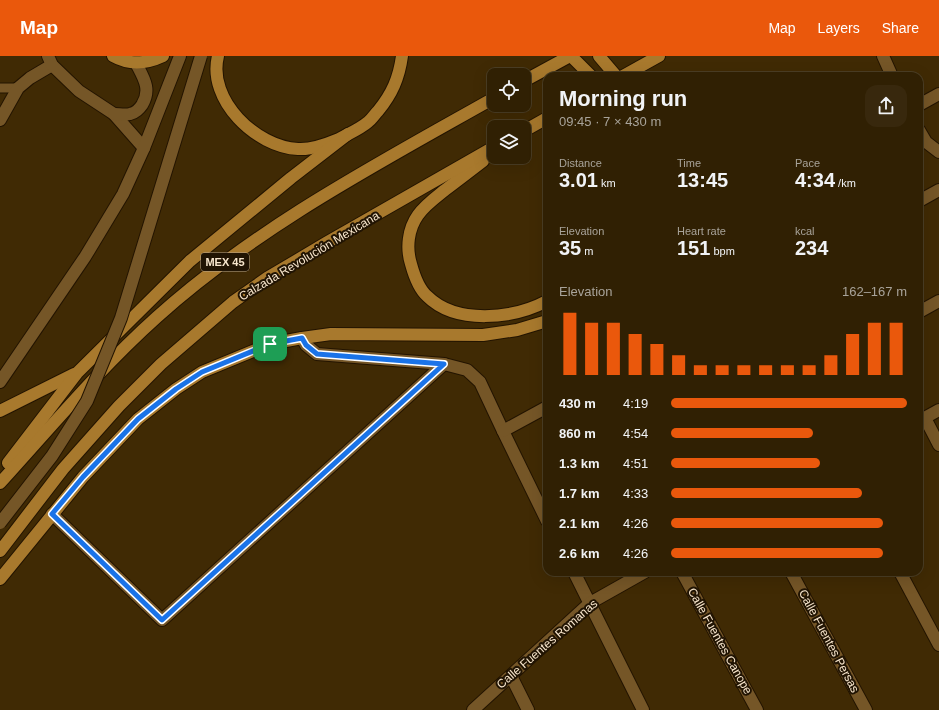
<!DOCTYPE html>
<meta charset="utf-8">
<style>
:root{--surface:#302003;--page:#38280d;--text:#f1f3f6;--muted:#a8a39a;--line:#4b3e25;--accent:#ea580c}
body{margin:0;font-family:Helvetica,sans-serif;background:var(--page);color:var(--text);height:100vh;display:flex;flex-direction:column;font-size:15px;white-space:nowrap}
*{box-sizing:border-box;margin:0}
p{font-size:13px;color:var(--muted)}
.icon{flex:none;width:22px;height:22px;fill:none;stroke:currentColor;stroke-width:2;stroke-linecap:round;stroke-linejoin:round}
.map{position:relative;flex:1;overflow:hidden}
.details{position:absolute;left:543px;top:16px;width:380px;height:504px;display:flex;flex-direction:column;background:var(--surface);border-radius:12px;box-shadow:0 4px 16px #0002,0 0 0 1px var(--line)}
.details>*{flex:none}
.fabs{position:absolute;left:487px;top:12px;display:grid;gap:8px}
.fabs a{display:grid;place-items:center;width:44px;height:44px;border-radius:8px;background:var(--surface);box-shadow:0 4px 16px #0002,0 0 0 1px var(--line);font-size:20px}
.pin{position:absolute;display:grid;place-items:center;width:34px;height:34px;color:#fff;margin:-17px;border-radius:8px;box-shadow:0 2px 6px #0006}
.round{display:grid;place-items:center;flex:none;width:42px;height:42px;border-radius:12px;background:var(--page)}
.headline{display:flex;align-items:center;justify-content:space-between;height:68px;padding:0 16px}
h1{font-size:22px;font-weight:700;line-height:30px}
.metrics{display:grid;grid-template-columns:repeat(3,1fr);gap:6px;height:68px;padding:4px 16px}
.metrics div{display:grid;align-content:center}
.metrics b{font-size:20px;font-weight:700}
.metrics small{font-size:11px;font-weight:400}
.metrics p{font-size:11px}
.chart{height:112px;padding:8px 16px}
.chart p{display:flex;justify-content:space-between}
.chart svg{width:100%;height:72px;margin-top:4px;stroke:var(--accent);stroke-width:6}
ul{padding:0 16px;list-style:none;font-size:13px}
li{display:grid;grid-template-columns:64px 48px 1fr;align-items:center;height:30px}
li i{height:10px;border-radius:5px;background:var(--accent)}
header{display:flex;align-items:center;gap:24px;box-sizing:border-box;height:56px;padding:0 20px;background:var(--accent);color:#fff}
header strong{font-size:19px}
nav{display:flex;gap:22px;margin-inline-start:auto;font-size:14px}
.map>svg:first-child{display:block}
</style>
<header>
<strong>Map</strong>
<nav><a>Map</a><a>Layers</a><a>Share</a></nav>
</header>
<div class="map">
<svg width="939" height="654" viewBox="0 0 939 654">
<rect width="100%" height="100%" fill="#402a04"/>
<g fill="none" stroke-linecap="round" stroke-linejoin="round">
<g stroke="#231400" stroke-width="11">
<polyline id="service" points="0,32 18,32"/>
</g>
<g stroke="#231400" stroke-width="14">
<g id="minor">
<polyline points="883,0 892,20"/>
<polyline points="919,49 939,38"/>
<polyline points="0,64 18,32 30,22 52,9"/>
<polyline points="919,74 926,86 939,96"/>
<polyline points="919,145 939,134"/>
<polyline points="919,256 939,245"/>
<polyline points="302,282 306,289 317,298 444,308 467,314 480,326 503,375 547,465"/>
<polyline points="925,362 939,389"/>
<polyline points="919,365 939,354"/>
<polyline points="503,375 547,351"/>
<polyline points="52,458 162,564 444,308"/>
<polyline points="574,516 643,654"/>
<polyline points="682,516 757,654"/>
<polyline points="791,516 866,654"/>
<polyline points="900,516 939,589"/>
<polyline points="511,620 528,654"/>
<polyline points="473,654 590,547 645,516"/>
</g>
</g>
<g stroke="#231400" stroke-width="14">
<g id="secondary">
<polyline points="48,0 52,9 79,35 114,58 144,92"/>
<path d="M 114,58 C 119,58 126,59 130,58 C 135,57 140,52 142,49 C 152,33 143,21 136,7"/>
<polyline points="0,326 85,201 123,138 144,92 180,0"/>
</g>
</g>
<g stroke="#231400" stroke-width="14">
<g id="primary">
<path d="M 113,0 C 129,9 146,8 163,0"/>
<path d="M 218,0 C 207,44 256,91 298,93 C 312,94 327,88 339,83 C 348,78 360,73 368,66 C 372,63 375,58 378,55 C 392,38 399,22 402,0"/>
<polyline points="571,0 591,20"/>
<polyline points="599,0 616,20"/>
<polyline points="623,20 659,0"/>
<polyline points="524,25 570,0"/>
<polyline points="524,75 547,62"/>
<path d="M 483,105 C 470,115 457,125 445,134 C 435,142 425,149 418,159 C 408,173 406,192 411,208 C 414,219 419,233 427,240 C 456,269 513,263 547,245"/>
<polyline points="0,355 74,318"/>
<polyline points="8,407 77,317 190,205 291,122 348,78"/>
<path d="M 0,427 C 51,371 100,312 157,261 C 257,171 377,108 494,42"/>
<polyline points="0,495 63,413 119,350 161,308 233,246 267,222 326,187 494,91"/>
<polyline points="0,523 83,421 138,363 176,333 202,316 270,288 302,282 331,278 483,279 517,274 547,265"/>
</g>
</g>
<use href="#service" stroke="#755627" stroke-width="9"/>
<use href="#minor" stroke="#755627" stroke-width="12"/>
<use href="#secondary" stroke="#755627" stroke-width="12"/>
<use href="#primary" stroke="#a8792d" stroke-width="12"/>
<g stroke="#231400" stroke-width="14" stroke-linecap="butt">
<polyline id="secondary-bridge" points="0,467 52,400 87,345 121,262 201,0"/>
</g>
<use href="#secondary-bridge" stroke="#755627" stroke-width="12"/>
</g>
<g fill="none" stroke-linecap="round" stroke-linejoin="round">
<g stroke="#fff" stroke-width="8">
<polygon id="route" points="302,282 306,289 317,298 444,308 162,564 52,458 83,421 138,363 176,333 202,316 270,288"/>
</g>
<use href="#route" stroke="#1a73e8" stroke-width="5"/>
</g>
<g text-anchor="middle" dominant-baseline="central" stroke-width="4" stroke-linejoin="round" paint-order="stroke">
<rect fill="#211403" stroke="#b8a790" stroke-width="1" x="201" y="197" width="48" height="18" rx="3"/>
<g font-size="11" font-weight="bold" fill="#f8e6cd">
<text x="225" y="206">MEX 45</text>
</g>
<g font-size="12" fill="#f8e6cd" stroke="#211403">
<text transform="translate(309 200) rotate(-31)">Calzada Revolución Mexicana</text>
<text transform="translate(720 585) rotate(61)">Calle Fuentes Canope</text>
<text transform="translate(829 585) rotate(62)">Calle Fuentes Persas</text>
<text transform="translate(547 588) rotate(-41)">Calle Fuentes Romanas</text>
</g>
</g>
</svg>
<div class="fabs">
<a><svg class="icon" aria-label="locate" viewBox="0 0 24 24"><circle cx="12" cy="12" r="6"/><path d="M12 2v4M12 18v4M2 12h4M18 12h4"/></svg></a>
<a><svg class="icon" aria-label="layers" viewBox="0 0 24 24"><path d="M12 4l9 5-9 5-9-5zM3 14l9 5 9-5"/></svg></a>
</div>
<div class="pin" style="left:270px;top:288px;background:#1e9e55"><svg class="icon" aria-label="arrive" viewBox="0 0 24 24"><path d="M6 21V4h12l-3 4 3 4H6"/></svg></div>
<section class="details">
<div class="headline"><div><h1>Morning run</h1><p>09:45 · 7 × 430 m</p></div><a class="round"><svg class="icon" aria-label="share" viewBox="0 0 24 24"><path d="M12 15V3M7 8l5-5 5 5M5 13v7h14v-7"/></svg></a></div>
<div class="metrics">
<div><p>Distance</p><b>3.01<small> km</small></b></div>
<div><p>Time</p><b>13:45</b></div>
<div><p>Pace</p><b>4:34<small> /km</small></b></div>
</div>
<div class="metrics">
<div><p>Elevation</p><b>35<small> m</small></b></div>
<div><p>Heart rate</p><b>151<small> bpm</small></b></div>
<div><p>kcal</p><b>234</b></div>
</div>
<div class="chart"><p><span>Elevation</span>162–167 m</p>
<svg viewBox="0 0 160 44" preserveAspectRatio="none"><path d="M5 44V6M15 44V12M25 44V12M35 44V19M45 44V25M55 44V32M65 44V38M75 44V38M85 44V38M95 44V38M105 44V38M115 44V38M125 44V32M135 44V19M145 44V12M155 44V12"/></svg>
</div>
<ul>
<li><b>430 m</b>4:19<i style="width:100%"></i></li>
<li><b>860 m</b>4:54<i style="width:60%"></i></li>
<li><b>1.3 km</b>4:51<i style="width:63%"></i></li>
<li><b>1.7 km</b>4:33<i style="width:81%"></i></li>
<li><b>2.1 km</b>4:26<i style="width:90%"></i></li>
<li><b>2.6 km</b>4:26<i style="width:90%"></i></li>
</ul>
</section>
</div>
